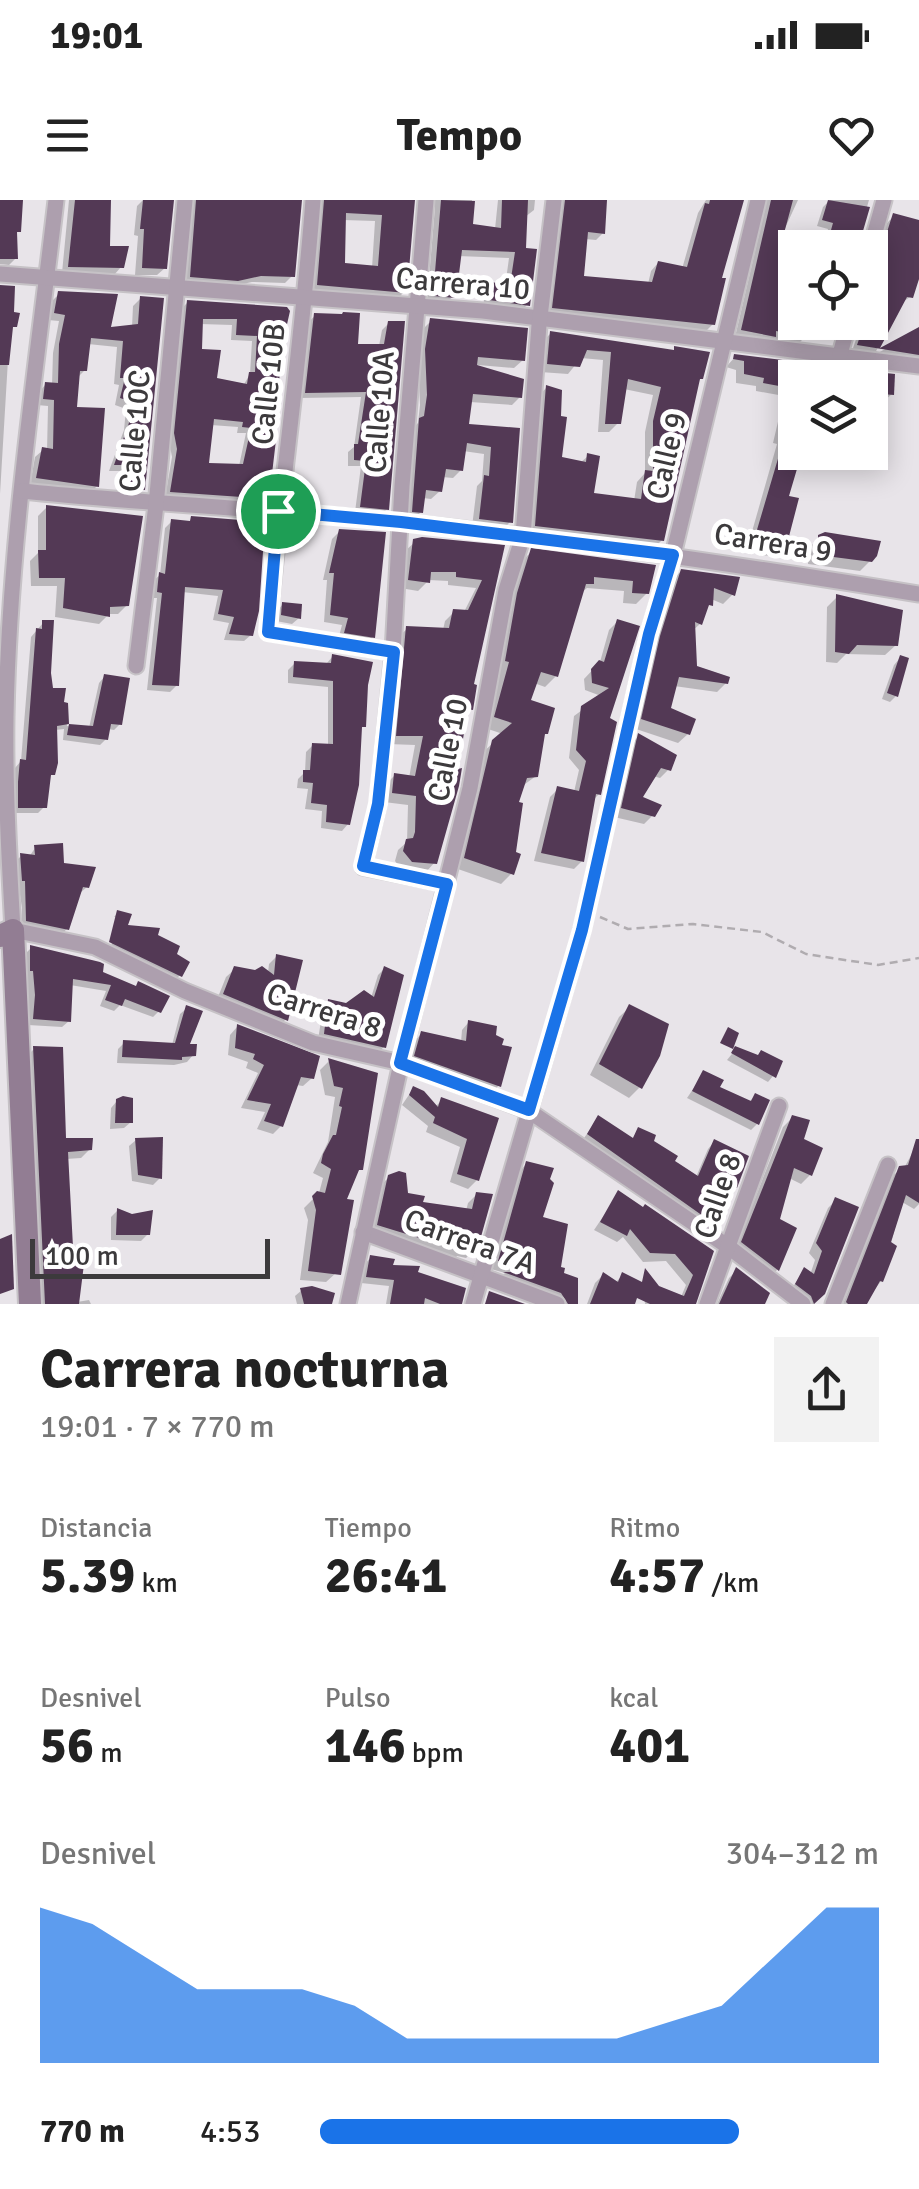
<!DOCTYPE html>
<html lang="es">
<meta charset="utf-8">
<style>
:root{--surface:#fff;--page:#f2f2f2;--text:#222;--muted:#767676;--accent:#1a73e8}
body{margin:0;font-family:Signika,sans-serif;background:var(--page);color:var(--text);height:100vh;display:flex;flex-direction:column;font-size:38px;white-space:nowrap}
*{box-sizing:border-box;margin:0}
p{font-size:32px;color:var(--muted)}
.icon{flex:none;width:55px;height:55px;fill:none;stroke:currentColor;stroke-width:2;stroke-linecap:round;stroke-linejoin:round}
.map{position:relative;height:1104px;overflow:hidden}
.details{display:flex;flex-direction:column;background:var(--surface);flex:1}
.details>*{flex:none}
.fabs{position:absolute;left:778px;top:30px;display:grid;gap:20px}
.fabs a{display:grid;place-items:center;width:110px;height:110px;border-radius:0px;background:var(--surface);box-shadow:0 5px 25px #0003;font-size:50px}
.scale{position:absolute;left:30px;bottom:25px;width:240px;box-sizing:border-box;padding-left:10px;border:5px solid #3c3a3c;border-top:0;font-size:28px;line-height:35px;white-space:nowrap;color:#3c3a3c;-webkit-text-stroke:8px #fff;paint-order:stroke}
.pin{position:absolute;display:grid;place-items:center;width:85px;height:85px;color:#fff;margin:-42px;border:5px solid #fff;border-radius:50%;box-shadow:0 2px 10px #0007}
.round{display:grid;place-items:center;flex:none;width:105px;height:105px;border-radius:0px;background:var(--page)}
.overview{display:flex;align-items:center;justify-content:space-between;height:170px;padding:0 40px}
h1{font-size:55px;font-weight:700;line-height:75px}
.metrics{display:grid;grid-template-columns:repeat(3,1fr);gap:15px;height:170px;padding:10px 40px}
.metrics div{display:grid;align-content:center}
.metrics b{font-size:50px;font-weight:700}
.metrics small{font-size:28px;font-weight:400}
.metrics p{font-size:28px}
.chart{height:280px;padding:20px 40px}
.chart p{display:flex;justify-content:space-between}
.chart svg{width:100%;height:180px;margin-top:10px;fill:var(--accent);opacity:.7}
ul{padding:0 40px;list-style:none;font-size:32px}
li{display:grid;grid-template-columns:160px 120px 1fr;align-items:center;height:75px}
li i{height:25px;border-radius:12px;background:var(--accent)}
.status{display:flex;justify-content:space-between;align-items:center;height:70px;padding:0 50px;background:var(--surface);direction:ltr}
.status svg{height:28px;fill:currentColor}
header{display:flex;justify-content:space-between;align-items:center;height:130px;padding:0 40px;background:var(--surface);font-size:45px;font-weight:700}
.map>svg:first-child{display:block}
</style>
<div class="status"><b>19:01</b><svg viewBox="0 0 49 12"><path d="M0 12V9h3v3zM5 12V6h3v6zM10 12V3h3v9zM15 12V0h3v12zM26 1h20v11H26zM47 4h2v5h-2z"/></svg></div>
<header><svg class="icon" aria-label="menu" viewBox="0 0 24 24"><path d="M4 6h16M4 12h16M4 18h16"/></svg>Tempo<svg class="icon" aria-label="heart" viewBox="0 0 24 24"><path d="M12 20l-8-8c-3-5 5-10 8-4 3-6 11-1 8 4z"/></svg></header>
<div class="map">
<svg width="919" height="1104" viewBox="0 0 919 1104">
<rect width="100%" height="100%" fill="#e8e4e9"/>
<g fill="#0003" fill-rule="evenodd">
<polygon points="0,0 20,0 19,30 15,35 16,58 9,65 0,64"/>
<polygon points="69,0 109,0 108,48 121,67 114,75 62,73"/>
<polygon points="143,0 171,0 165,68 157,75 135,75 138,36 134,35 137,6"/>
<polygon points="186,0 299,0 293,75 285,83 252,82 229,87 184,84"/>
<path d="M 314,0 L 412,0 L 404,92 L 397,99 L 311,92 ZM 343,20 L 375,21 L 372,68 L 343,66 Z"/>
<polygon points="426,0 472,0 470,27 495,29 498,0 535,0 534,10 525,17 528,104 520,112 483,107 485,92 492,85 505,87 509,58 458,56 453,96 446,104 427,102 435,7"/>
<polygon points="561,0 596,0 603,33 596,40 585,39 582,78 648,84 651,71 658,63 682,69 698,13 706,0 740,0 719,80 713,124 705,132 546,115"/>
<polygon points="767,0 798,0 780,39 799,43 795,48 795,122 807,135 799,143 770,138 766,143 735,137"/>
<polygon points="830,0 869,0 855,48 823,48 828,29 817,26 823,7"/>
<polygon points="894,16 919,22 919,79 910,97 901,103 874,155 919,131 919,162 852,151 862,122 870,122 870,68 887,23"/>
<polygon points="0,88 14,126 10,130 9,143 0,294"/>
<polygon points="59,94 107,130 132,127 133,106 140,99 143,289 136,297 120,295 122,271 109,271 124,230 126,209 115,205 119,185 114,184 117,147 88,144 85,170 77,178 74,209 97,286 90,293 30,285 35,257 43,250 47,251 48,206 37,205 39,192 46,184 52,185 53,153 59,121 48,120 52,101"/>
<path d="M 188,102 L 286,110 L 278,151 L 267,298 L 261,305 L 165,298 L 172,257 L 169,241 L 181,109 ZM 200,124 L 232,125 L 231,140 L 252,141 L 250,174 L 243,186 L 214,180 L 200,152 ZM 211,225 L 238,227 L 237,233 L 246,233 L 239,266 L 206,265 Z"/>
<polygon points="315,116 355,147 379,146 382,130 389,123 387,309 381,315 355,312 361,266 348,266 348,252 354,247 361,197 300,198 308,122"/>
<polygon points="429,123 525,130 523,160 514,168 478,165 477,168 520,197 512,205 470,202 466,226 517,231 510,322 502,330 472,327 477,286 482,281 484,254 463,251 461,270 453,278 442,277 440,291 431,299 423,298 421,312 413,320 405,319 412,229 418,223 420,205 418,159 421,131"/>
<polygon points="551,133 701,178 696,183 662,340 653,349 527,334 538,197 546,188 559,259 580,263 588,256 592,296 634,301 637,282 645,273 645,232 653,195 624,189 618,223 609,232 598,232 603,160 581,158 568,174 540,172 542,142"/>
<polygon points="735,157 795,178 795,252 785,298 784,346 775,356 760,355 747,349 777,244 773,243 784,196 756,191 756,186 736,183 736,170 726,167"/>
<polygon points="877,175 892,194 885,200 870,199 870,182"/>
<polygon points="47,307 127,405 118,414 109,414 99,424 55,417 57,386 31,386 30,361 38,353 38,316"/>
<polygon points="192,319 251,435 244,441 224,440 229,423 213,420 218,396 182,392 177,485 170,492 147,490 157,398 151,398 153,381 160,375 165,328 172,321 188,323"/>
<polygon points="340,331 373,437 365,444 338,440 342,425 324,422 327,380 323,380 332,339"/>
<polygon points="820,337 870,361 860,371 808,364 809,348"/>
<polygon points="415,342 502,347 435,662 426,672 402,670 395,661 398,650 407,642 408,605 384,602 386,584 395,575 409,578 415,545 388,544 397,438 407,429 443,430 445,421 454,412 464,412 476,388 448,385 448,381 429,380 418,391 400,388 405,351"/>
<polygon points="532,351 653,367 647,393 636,404 623,403 624,391 587,388 581,393 556,476 545,487 534,483 528,502 542,537 536,576 521,587 515,603 512,673 501,684 455,668 482,553 503,534 485,528 500,472 495,471 507,406 521,362"/>
<polygon points="681,371 733,394 723,404 711,399 700,424 692,431 694,468 726,483 717,492 674,486 668,510 688,534 678,543 633,528 672,381"/>
<polygon points="837,397 896,445 885,455 846,454 837,463 826,462 827,407"/>
<polygon points="283,404 299,418 292,424 276,421 277,411"/>
<polygon points="617,422 599,594 593,600 582,661 574,669 534,661 550,597 558,589 574,592 579,570 569,558 574,516 601,496 585,490 584,479 600,462 609,430"/>
<polygon points="43,423 51,490 65,505 67,526 89,528 99,483 105,476 120,524 114,530 108,529 106,539 100,545 63,540 64,529 55,530 52,574 48,578 44,607 38,613 13,613 13,590 15,568 21,561 31,437"/>
<polygon points="333,456 363,526 360,530 348,624 342,631 321,628 322,611 305,609 308,589 297,588 298,579 305,572 306,552 313,545 328,546 328,487 288,483 288,470 295,463 327,463"/>
<polygon points="900,458 896,496 890,502 882,499 894,465"/>
<polygon points="638,537 669,569 660,578 653,576 639,598 653,615 644,624 614,617 630,545"/>
<polygon points="35,648 87,687 80,693 67,729 60,735 21,727 22,708 15,662 21,656 29,657"/>
<polygon points="118,713 124,727 156,736 174,755 180,775 173,782 110,751 118,717 114,717"/>
<polygon points="31,748 101,774 159,811 153,817 120,805 114,811 100,806 106,791 70,785 69,821 62,827 28,825 25,754"/>
<polygon points="277,756 286,819 278,827 216,802 226,777 235,769 268,773 269,764"/>
<polygon points="384,769 384,847 377,853 318,840 323,808 329,802 347,806 371,798 378,775"/>
<polygon points="630,807 640,887 629,898 590,875 619,817"/>
<polygon points="187,808 186,847 193,855 187,862 174,865 117,863 118,849 124,843 172,845 180,814"/>
<polygon points="468,823 499,885 493,892 409,862 415,841 421,834 461,842 462,830"/>
<polygon points="237,827 312,878 303,886 296,885 281,926 273,934 257,929 265,912 241,908 258,873 246,868 248,862 228,855 230,835"/>
<polygon points="34,849 64,941 90,949 81,958 66,959 71,1050 88,1062 81,1068 77,1102 89,1100 91,1104 35,1104 26,857"/>
<polygon points="736,849 773,876 768,882 727,860"/>
<polygon points="329,861 375,875 360,969 354,975 344,1001 336,1073 326,1082 300,1080 308,1020 304,1008 319,993 323,978 313,973 328,942 335,897 325,895 320,870"/>
<polygon points="704,873 717,888 748,903 755,896 757,924 751,930 687,898"/>
<polygon points="413,889 435,907 442,900 496,919 477,980 468,989 450,982 460,947 426,932 428,926 402,905"/>
<polygon points="117,901 131,922 124,928 110,929 111,908"/>
<polygon points="598,918 631,940 639,930 672,962 696,977 708,949 714,942 735,986 729,993 720,989 695,1021 582,941"/>
<polygon points="792,918 810,975 801,984 789,978 777,1020 794,1029 777,1070 768,1078 734,1052 783,927"/>
<polygon points="136,940 160,978 153,985 132,981 129,946"/>
<polygon points="914,950 919,953 919,1004 914,1009 902,1002 881,1081 864,1104 843,1104 893,975 904,968"/>
<polygon points="527,963 540,1019 572,1104 557,1104 497,1081 505,1073 491,1069 519,972"/>
<polygon points="389,977 405,996 420,1004 466,1011 468,1003 477,994 475,1049 466,1058 457,1056 454,1060 369,1034 380,986"/>
<polygon points="619,993 711,1052 695,1104 645,1104 644,1094 681,1097 686,1085 666,1061 643,1062 623,1037 617,1042 594,1030"/>
<polygon points="836,1000 823,1092 814,1104 802,1104 789,1093 804,1070 810,1075 815,1060 809,1053 828,1008"/>
<polygon points="117,1011 148,1034 141,1041 111,1040 111,1017"/>
<polygon points="371,1057 390,1067 415,1073 460,1104 386,1104 389,1086 361,1083 365,1064"/>
<polygon points="737,1070 763,1104 717,1104 729,1078"/>
<polygon points="603,1075 615,1083 623,1075 632,1104 587,1104 595,1083"/>
<polygon points="302,1090 330,1104 297,1104 295,1096"/>
</g>
<g fill="#533955" fill-rule="evenodd">
<polygon points="0,0 23,0 21,32 17,32 18,59 0,59"/>
<polygon points="75,0 111,0 110,46 129,46 124,68 68,67"/>
<polygon points="143,0 174,0 167,69 142,68 144,29 140,29"/>
<polygon points="196,0 302,0 295,77 261,76 238,81 190,77"/>
<path d="M 324,0 L 415,0 L 407,93 L 317,85 ZM 346,13 L 382,15 L 378,66 L 345,63 Z"/>
<polygon points="441,0 475,1 473,24 501,28 502,0 528,0 526,48 537,49 530,106 489,100 491,82 510,85 515,52 462,50 456,98 433,96"/>
<polygon points="565,0 607,0 605,34 588,32 584,76 652,82 658,61 687,67 705,3 709,4 710,0 744,0 722,78 726,78 715,125 552,108"/>
<polygon points="771,0 793,0 783,37 795,39 795,122 812,122 809,137 776,131 776,137 741,130"/>
<polygon points="828,0 870,7 858,48 826,48 833,23 822,20"/>
<polygon points="893,13 919,20 919,79 913,98 907,97 880,148 919,127 919,155 857,145 865,122 870,122 870,104 877,90 873,89 877,64"/>
<polygon points="0,85 15,86 14,112 20,113 17,127 13,127 9,165 0,165"/>
<polygon points="58,91 118,94 111,127 138,124 140,96 164,98 145,290 125,289 128,265 114,265 130,220 132,202 120,198 125,178 120,178 123,141 91,138 87,171 80,171 77,207 105,208 99,287 36,278 42,247 53,249 54,200 43,199 45,182 58,183 59,144 65,115 54,113"/>
<path d="M 187,100 L 287,107 L 290,111 L 281,151 L 276,240 L 269,299 L 170,292 L 177,249 L 174,233 ZM 203,119 L 237,119 L 236,135 L 257,136 L 255,172 L 249,172 L 247,184 L 217,178 L 221,150 L 202,149 ZM 214,219 L 243,222 L 242,227 L 251,228 L 243,264 L 209,263 Z"/>
<polygon points="343,112 360,113 358,144 384,144 388,121 405,121 389,310 360,307 366,261 354,260 354,244 358,244 366,192 305,193 314,113 342,114"/>
<polygon points="430,118 528,128 525,161 478,157 477,165 524,179 522,198 473,194 469,224 520,228 513,323 479,319 484,275 489,276 491,247 467,243 463,271 446,269 442,292 426,290 423,313 412,312 419,218 424,216 427,195 425,149"/>
<polygon points="550,131 674,150 674,146 710,152 703,179 700,179 664,341 535,326 546,185 562,190 561,216 567,217 562,257 586,262 587,253 600,256 594,293 641,299 645,270 653,271 653,221 661,187 628,179 621,224 605,224 611,152 587,150 580,167 547,164"/>
<polygon points="734,154 791,161 789,174 795,175 795,189 763,183 764,178 744,174 744,161 733,159"/>
<polygon points="876,172 895,174 894,195 870,193 872,176"/>
<polygon points="789,195 795,196 795,252 802,252 789,296 799,298 786,348 770,347 754,340 785,235 781,235"/>
<polygon points="46,305 143,316 129,406 110,407 110,417 63,408 65,378 39,378 38,350 46,350"/>
<polygon points="191,316 265,322 259,411 253,436 229,434 234,417 218,414 223,390 185,387 179,486 152,485 162,393 157,392 159,372 165,374 171,319 190,321"/>
<polygon points="339,329 386,332 375,438 344,433 348,418 330,415 334,373 329,373"/>
<polygon points="825,332 881,341 877,356 872,362 818,355 818,335"/>
<polygon points="422,337 505,345 474,484 477,485 473,510 468,509 458,569 462,568 459,586 437,664 412,662 403,651 406,639 413,638 415,632 416,596 392,593 394,573 415,576 423,536 396,536 406,426 449,428 453,409 468,410 482,380 456,377 456,372 431,372 430,383 408,380 413,339"/>
<polygon points="531,348 656,365 649,394 632,393 633,381 594,377 594,384 586,384 558,477 541,472 531,500 555,508 548,534 545,534 538,577 527,578 519,602 523,603 516,652 521,654 514,675 464,658 492,540 512,523 494,517 509,462 505,461 517,393"/>
<polygon points="681,369 740,377 735,396 714,388 713,406 709,405 702,425 695,422 697,466 730,477 728,484 679,477 671,508 696,519 690,535 641,519 660,436"/>
<polygon points="836,394 903,410 898,446 857,445 849,454 835,452"/>
<polygon points="282,402 302,404 301,419 281,415"/>
<polygon points="617,419 640,426 610,518 617,522 601,595 596,594 584,662 541,653 557,586 579,591 586,561 576,550 581,506 609,488 592,483 591,469 599,460 604,462"/>
<polygon points="42,420 54,420 51,473 53,488 66,488 64,502 68,503 69,524 93,526 104,474 130,478 122,525 111,524 108,540 67,535 69,524 57,526 58,563 55,575 51,575 47,608 18,608 18,582 20,559 26,560 36,428 42,429"/>
<polygon points="332,454 373,462 368,485 366,527 362,527 359,585 350,625 326,622 327,605 311,603 313,583 303,582 303,570 310,570 312,543 333,544 333,481 293,477 294,461 331,463"/>
<polygon points="900,455 909,458 898,497 887,493"/>
<polygon points="638,533 677,555 671,571 661,568 643,597 662,605 655,617 621,608"/>
<polygon points="63,643 64,663 96,667 89,688 83,687 69,730 26,721 25,681 22,681 20,653 35,655 34,645"/>
<polygon points="117,710 132,714 128,725 160,728 158,735 180,746 177,754 190,762 182,777 109,742"/>
<polygon points="30,745 100,762 104,764 103,772 136,786 138,781 170,796 161,813 125,799 122,806 105,800 111,785 73,779 71,822 33,819 35,795 33,771 30,771"/>
<polygon points="276,754 303,760 288,821 223,794 234,766 255,770 262,766 274,775"/>
<polygon points="384,766 404,775 386,848 324,834 328,799 346,803 364,790 374,797"/>
<polygon points="629,804 669,824 660,856 642,889 599,864"/>
<polygon points="186,805 203,811 190,844 197,844 196,856 182,857 182,860 122,857 123,840 175,843"/>
<polygon points="468,820 497,826 496,835 504,839 502,845 512,847 501,887 414,856 421,831 466,841"/>
<polygon points="237,824 320,856 314,879 301,877 283,927 264,921 271,904 247,900 264,865 253,859 255,854 235,848"/>
<polygon points="728,827 739,833 733,849 720,843"/>
<polygon points="33,846 63,847 66,938 93,938 92,950 68,952 73,1047 83,1044 91,1063 84,1064 79,1104 45,1104"/>
<polygon points="735,846 758,855 761,850 783,861 776,878 731,853"/>
<polygon points="328,858 378,873 363,970 359,970 347,999 354,1000 341,1075 308,1071 316,1010 312,996 317,991 325,993 331,969 321,963 323,954 333,935 336,935 342,907 339,906 343,888 334,886"/>
<polygon points="703,870 724,880 720,887 751,901 755,893 770,900 759,925 692,891"/>
<polygon points="413,886 424,891 438,907 441,897 499,918 479,981 457,974 467,939 433,923 435,917 409,895"/>
<polygon points="123,896 133,898 133,923 115,923 116,899"/>
<polygon points="598,915 633,938 638,927 656,935 654,941 678,956 675,961 698,976 714,939 749,956 737,988 725,982 703,1016 587,934"/>
<polygon points="792,915 810,920 804,939 823,948 812,976 794,968 780,1019 797,1028 779,1071 741,1042"/>
<polygon points="163,937 162,979 138,975 135,938"/>
<polygon points="916,939 919,939 919,1003 906,995 891,1042 897,1046 883,1082 880,1081 867,1104 848,1104 846,1102 899,966 908,965"/>
<polygon points="526,961 554,968 550,979 554,983 543,1017 568,1024 561,1067 565,1068 564,1073 578,1078 578,1104 568,1104 561,1093 503,1072 512,1072 513,1065 498,1061"/>
<polygon points="399,971 406,973 408,993 425,996 423,1002 472,1009 476,992 493,994 477,1051 466,1048 465,1052 377,1025 388,975"/>
<polygon points="618,990 643,1007 645,1004 714,1051 696,1104 650,1104 637,1098 635,1104 590,1104 603,1072 618,1082 622,1072 642,1082 645,1068 659,1086 684,1096 693,1075 675,1054 650,1053 630,1029 627,1036 600,1022"/>
<polygon points="835,997 859,1007 825,1094 814,1104 811,1096 795,1084 804,1067 814,1074 822,1051 816,1043"/>
<polygon points="117,1008 132,1014 153,1010 150,1035 116,1035"/>
<polygon points="12,1034 14,1089 0,1094 0,1039"/>
<polygon points="370,1055 395,1059 393,1065 420,1066 418,1072 466,1088 462,1104 440,1104 425,1098 424,1104 390,1104 394,1080 366,1077"/>
<polygon points="736,1067 770,1093 765,1104 719,1104"/>
<polygon points="312,1086 335,1093 332,1104 304,1104 300,1088"/>
<polygon points="489,1091 525,1104 485,1104"/>
</g>
<g fill="none" stroke-linecap="round" stroke-linejoin="round">
<g stroke="#c6c2c6" stroke-width="19">
<g id="street">
<path d="M 56,0 C 36,171 9,344 6,517 C 5,588 9,659 13,730 L 95,747 L 185,791 L 313,843 L 401,863 L 529,911 L 730,1048 L 803,1104"/>
<path d="M 313,0 C 302,145 281,288 268,432 L 393,452"/>
<polyline points="426,0 402,286 393,452 378,605 363,667 447,684"/>
<polyline points="870,50 884,0"/>
<polyline points="0,74 483,111 919,166"/>
<polyline points="840,154 849,122"/>
<path d="M 22,291 C 148,304 274,309 400,322 C 574,340 746,366 919,394"/>
<polyline points="136,466 156,305 185,0"/>
<polyline points="363,1032 557,1104"/>
<polyline points="348,1104 401,863 470,588 506,390 523,336 539,125 554,0"/>
<polyline points="473,1104 582,730 649,433 673,355 758,0"/>
<polyline points="707,1104 779,906"/>
<polyline points="833,1104 888,965"/>
</g>
</g>
<g stroke="#c6c2c6" stroke-width="26">
<polyline id="secondary" points="0,736 13,730 30,1104"/>
</g>
<polyline stroke="#b0acb0" stroke-width="2.5" stroke-dasharray="8 5" stroke-linecap="butt" points="600,717 628,729 693,724 762,732 806,754 878,765 919,758"/>
<use href="#street" stroke="#ad9fae" stroke-width="15"/>
<use href="#secondary" stroke="#927d93" stroke-width="22"/>
</g>
<g fill="none" stroke-linecap="round" stroke-linejoin="round">
<g stroke="#fff" stroke-width="20">
<polygon id="route" points="278,311 401,322 673,355 649,434 582,730 529,910 400,863 447,684 363,666 378,604 394,452 268,432"/>
</g>
<use href="#route" stroke="#1a73e8" stroke-width="12"/>
</g>
<g text-anchor="middle" dominant-baseline="central" stroke-width="10" stroke-linejoin="round" paint-order="stroke">
<g font-size="30" fill="#3c3a3c" stroke="#fff">
<text transform="translate(463 84) rotate(5)">Carrera 10</text>
<text transform="translate(269 184) rotate(-84)">Calle 10B</text>
<text transform="translate(380 212) rotate(-86)">Calle 10A</text>
<text transform="translate(135 231) rotate(-85)">Calle 10C</text>
<text transform="translate(667 256) rotate(-77)">Calle 9</text>
<text transform="translate(773 343) rotate(9)">Carrera 9</text>
<text transform="translate(448 550) rotate(-79)">Calle 10</text>
<text transform="translate(324 811) rotate(18)">Carrera 8</text>
<text transform="translate(718 996) rotate(-71)">Calle 8</text>
<text transform="translate(470 1042) rotate(20)">Carrera 7A</text>
</g>
</g>
</svg>
<div class="fabs">
<a><svg class="icon" aria-label="locate" viewBox="0 0 24 24"><circle cx="12" cy="12" r="6"/><path d="M12 2v4M12 18v4M2 12h4M18 12h4"/></svg></a>
<a><svg class="icon" aria-label="layers" viewBox="0 0 24 24"><path d="M12 4l9 5-9 5-9-5zM3 14l9 5 9-5"/></svg></a>
</div>
<div class="scale">100 m</div>
<div class="pin" style="left:278px;top:311px;background:#1e9e55"><svg class="icon" aria-label="arrive" viewBox="0 0 24 24"><path d="M6 21V4h12l-3 4 3 4H6"/></svg></div>
</div>
<section class="details">
<div class="overview"><div><h1>Carrera nocturna</h1><p>19:01 · 7 × 770 m</p></div><a class="round"><svg class="icon" aria-label="share" viewBox="0 0 24 24"><path d="M12 15V3M7 8l5-5 5 5M5 13v7h14v-7"/></svg></a></div>
<div class="metrics">
<div><p>Distancia</p><b>5.39<small> km</small></b></div>
<div><p>Tiempo</p><b>26:41</b></div>
<div><p>Ritmo</p><b>4:57<small> /km</small></b></div>
</div>
<div class="metrics">
<div><p>Desnivel</p><b>56<small> m</small></b></div>
<div><p>Pulso</p><b>146<small> bpm</small></b></div>
<div><p>kcal</p><b>401</b></div>
</div>
<div class="chart"><p><span>Desnivel</span>304–312 m</p>
<svg viewBox="0 0 160 44" preserveAspectRatio="none"><path d="M0 44V6L10 10L20 18L30 26L40 26L50 26L60 30L70 38L80 38L90 38L100 38L110 38L120 34L130 30L140 18L150 6L160 6V44z"/></svg>
</div>
<ul>
<li><b>770 m</b>4:53<i style="width:75%"></i></li>
</ul>
</section>
